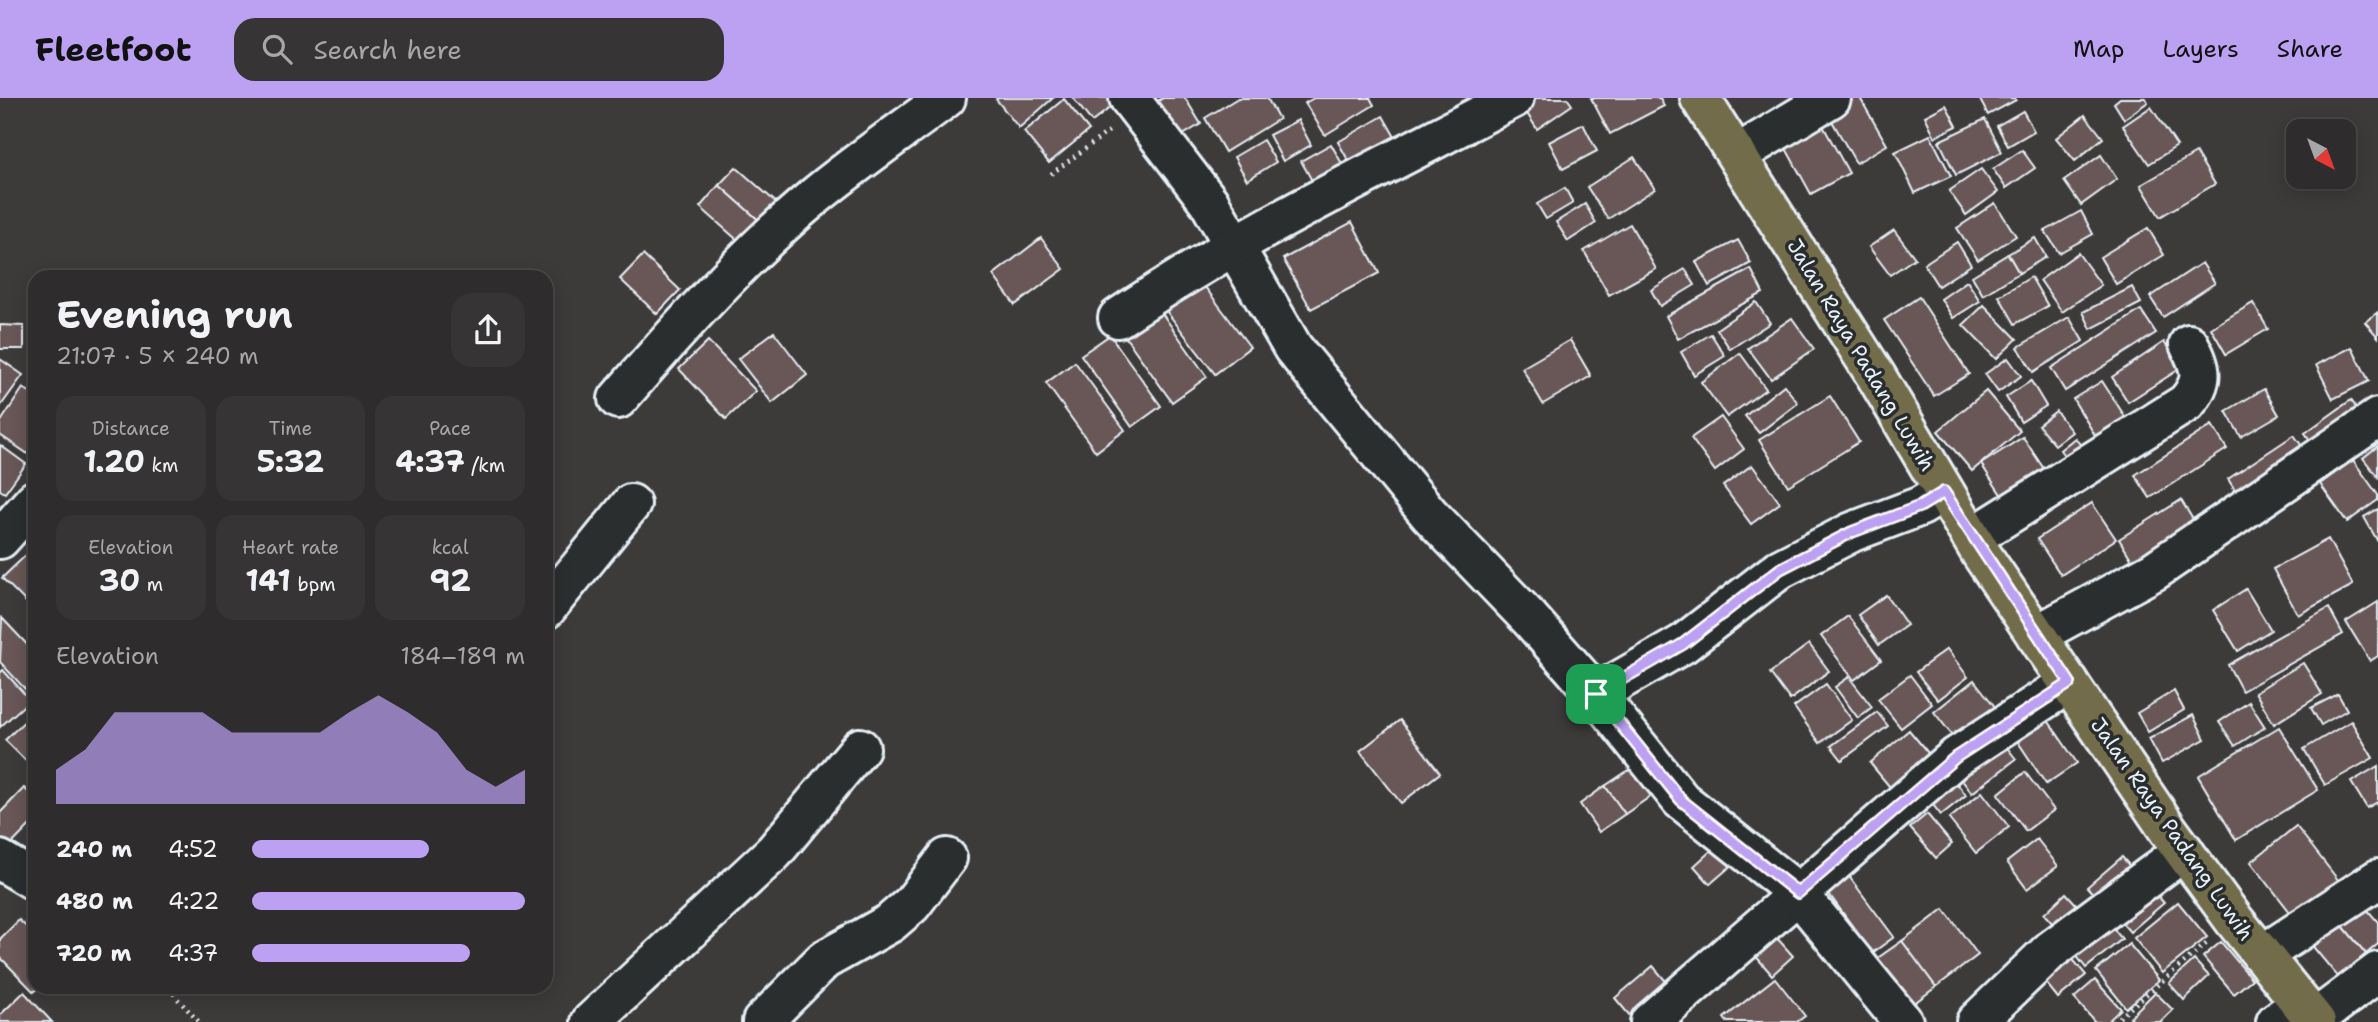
<!DOCTYPE html>
<meta charset="utf-8">
<style>
:root{--surface:#2e2c2c;--page:#363434;--text:#f1f3f6;--muted:#a7a7a9;--line:#494848;--accent:#bca0f2}
body{margin:0;font-family:"Shantell Sans",sans-serif;background:var(--page);color:var(--text);height:100vh;display:flex;flex-direction:column;font-size:26px;white-space:nowrap}
*{box-sizing:border-box;margin:0}
p{font-size:23px;color:var(--muted)}
.icon{flex:none;width:38px;height:38px;fill:none;stroke:currentColor;stroke-width:2;stroke-linecap:round;stroke-linejoin:round}
.map{position:relative;flex:1;overflow:hidden}
.sheet{position:absolute;left:28px;top:172px;width:525px;height:724px;display:flex;flex-direction:column;background:var(--surface);border-radius:21px;box-shadow:0 4px 18px #0003,0 0 0 2px var(--line)}
.sheet>*{flex:none}
.needle{width:46px;rotate:139deg}
.buttons{position:absolute;left:2286px;top:21px;display:grid;gap:14px}
.buttons a{display:grid;place-items:center;width:70px;height:70px;border-radius:14px;background:var(--surface);box-shadow:0 4px 18px #0003,0 0 0 2px var(--line);font-size:35px}
.pin{position:absolute;display:grid;place-items:center;width:60px;height:60px;color:#fff;margin:-30px;border-radius:14px;box-shadow:0 4px 10px #0006}
.round{display:grid;place-items:center;flex:none;width:74px;height:74px;border-radius:21px;background:var(--page)}
.headline{display:flex;align-items:center;justify-content:space-between;height:119px;padding:0 28px}
h1{font-size:38px;font-weight:700;line-height:52px}
.metrics{display:grid;grid-template-columns:repeat(3,1fr);gap:10px;height:119px;padding:7px 28px}
.metrics div{display:grid;align-content:center;border-radius:18px;background:var(--page);text-align:center}
.metrics b{font-size:30px;font-weight:700}
.metrics small{font-size:19px;font-weight:400}
.metrics p{font-size:19px}
.chart{height:196px;padding:14px 28px}
.chart p{display:flex;justify-content:space-between}
.chart svg{width:100%;height:126px;margin-top:7px;fill:var(--accent);opacity:.7}
ul{padding:0 28px;list-style:none;font-size:23px}
li{display:grid;grid-template-columns:112px 84px 1fr;align-items:center;height:52px}
li i{height:18px;border-radius:9px;background:var(--accent)}
header{display:flex;align-items:center;gap:42px;box-sizing:border-box;height:98px;padding:0 35px;background:var(--accent);color:#111}
header strong{font-size:33px}
nav{display:flex;gap:38px;margin-inline-start:auto;font-size:24px}
.search{width:490px;height:63px;background:var(--page);display:flex;align-items:center;gap:18px;box-sizing:border-box;padding:0 24px;border-radius:21px;color:var(--muted);font-size:26px}
.map>svg:first-child{display:block}
</style>
<header>
<strong>Fleetfoot</strong>
<div class="search"><svg class="icon" aria-label="search" viewBox="0 0 24 24"><circle cx="10" cy="10" r="6"/><path d="M15 15l6 6"/></svg>Search here</div>
<nav><a>Map</a><a>Layers</a><a>Share</a></nav>
</header>
<div class="map">
<svg width="2378" height="924" viewBox="0 0 2378 924">
<rect width="100%" height="100%" fill="#3d3a3a"/>
<filter id="ink" filterUnits="userSpaceOnUse"><feTurbulence type="fractalNoise" baseFrequency=".0143" numOctaves="2"/><feDisplacementMap in="SourceGraphic" scale="14" xChannelSelector="R" yChannelSelector="G"/><feConvolveMatrix kernelMatrix="1 2 1 2 8 2 1 2 1" color-interpolation-filters="sRGB"/></filter>
<g filter="url(#ink)">
<g fill="#695756" stroke="#e8f1f8" stroke-width="2">
<polygon points="1053,0 1019,30 996,1 997,0"/>
<polygon points="1073,0 1114,0 1117,4 1092,24"/>
<polygon points="1163,0 1185,0 1201,26 1173,43 1152,6"/>
<polygon points="1238,0 1267,0 1279,21 1225,54 1205,20"/>
<polygon points="1314,0 1370,0 1374,7 1325,37 1305,5"/>
<polygon points="1530,0 1567,0 1572,7 1537,31 1521,6"/>
<polygon points="1591,0 1660,0 1664,8 1610,36"/>
<polygon points="1838,0 1860,0 1887,47 1856,65 1824,9"/>
<polygon points="1979,0 2015,0 2016,2 1988,17"/>
<polygon points="2120,0 2145,0 2148,4 2124,21 2114,5"/>
<polygon points="1064,1 1089,32 1049,65 1024,34"/>
<polygon points="1946,7 1957,28 1935,39 1925,18"/>
<polygon points="2151,9 2177,48 2149,66 2123,28"/>
<polygon points="2023,13 2034,33 2008,48 1997,28"/>
<polygon points="1816,15 1849,75 1811,96 1778,36"/>
<polygon points="2085,17 2103,40 2075,63 2056,40"/>
<polygon points="1383,18 1403,53 1357,78 1338,44"/>
<polygon points="1985,21 2002,54 1956,77 1939,43"/>
<polygon points="1298,22 1311,47 1283,63 1269,37"/>
<polygon points="1583,26 1597,53 1563,71 1549,44"/>
<polygon points="1930,37 1951,78 1915,95 1895,54"/>
<polygon points="1263,42 1276,64 1247,82 1234,59"/>
<polygon points="1331,46 1350,80 1320,97 1301,63"/>
<polygon points="2022,52 2035,70 2006,90 1993,71"/>
<polygon points="2196,55 2215,86 2160,119 2141,87"/>
<polygon points="2101,57 2117,81 2081,107 2064,83"/>
<polygon points="1634,59 1655,91 1608,121 1587,89"/>
<polygon points="736,69 779,107 763,126 719,87"/>
<polygon points="1981,71 1998,94 1966,117 1949,93"/>
<polygon points="719,87 763,126 743,147 700,109"/>
<polygon points="1565,90 1573,105 1546,121 1537,106"/>
<polygon points="1995,105 2016,138 1978,162 1957,130"/>
<polygon points="1585,106 1596,125 1568,143 1556,124"/>
<polygon points="2081,113 2093,136 2059,155 2045,133"/>
<polygon points="1352,124 1379,175 1311,211 1283,161"/>
<polygon points="1630,126 1656,171 1609,197 1584,153"/>
<polygon points="2148,130 2164,157 2116,186 2100,159"/>
<polygon points="1894,132 1915,160 1890,177 1869,149"/>
<polygon points="1041,140 1064,171 1015,207 993,177"/>
<polygon points="2035,140 2046,159 2019,175 2008,156"/>
<polygon points="1738,142 1751,165 1709,188 1696,164"/>
<polygon points="1957,144 1971,167 1938,188 1924,166"/>
<polygon points="2078,155 2101,187 2062,214 2040,182"/>
<polygon points="2008,156 2019,175 1983,197 1972,178"/>
<polygon points="643,157 680,192 657,216 620,181"/>
<polygon points="2202,165 2215,185 2163,219 2150,199"/>
<polygon points="1685,171 1695,187 1660,208 1651,192"/>
<polygon points="1751,171 1763,195 1678,241 1666,218"/>
<polygon points="1196,177 1250,249 1215,276 1160,205"/>
<polygon points="2031,179 2048,208 2015,226 1999,198"/>
<polygon points="1967,183 1980,203 1953,220 1941,201"/>
<polygon points="2132,189 2141,205 2091,231 2083,214"/>
<polygon points="1919,199 1969,276 1934,298 1884,222"/>
<polygon points="1154,204 1207,279 1172,304 1119,230"/>
<polygon points="1756,204 1770,225 1730,251 1717,231"/>
<polygon points="2253,205 2268,231 2226,256 2211,230"/>
<polygon points="1984,207 2017,241 1996,261 1963,227"/>
<polygon points="2141,212 2156,235 2065,293 2051,270"/>
<polygon points="2378,214 2378,239 2365,224"/>
<polygon points="2069,219 2083,243 2033,274 2018,249"/>
<polygon points="1792,220 1814,251 1771,281 1748,250"/>
<polygon points="0,227 24,228 24,251 0,251"/>
<polygon points="774,234 807,277 772,305 738,261"/>
<polygon points="1711,236 1725,258 1694,277 1681,254"/>
<polygon points="1110,237 1161,308 1132,329 1081,257"/>
<polygon points="1570,242 1591,278 1543,306 1522,270"/>
<polygon points="708,243 756,293 726,321 679,271"/>
<polygon points="2164,244 2181,270 2128,304 2112,279"/>
<polygon points="2352,249 2369,283 2333,301 2316,267"/>
<polygon points="1740,255 1766,291 1727,319 1701,284"/>
<polygon points="2008,260 2021,278 1998,294 1985,276"/>
<polygon points="0,261 23,277 0,309"/>
<polygon points="1075,264 1125,332 1096,354 1046,285"/>
<polygon points="2031,283 2046,308 2021,324 2006,299"/>
<polygon points="2102,283 2131,328 2101,347 2073,301"/>
<polygon points="1784,287 1798,305 1759,335 1745,318"/>
<polygon points="23,290 35,297 35,345 28,356 0,337 0,325"/>
<polygon points="2264,291 2279,317 2241,339 2226,313"/>
<polygon points="1986,293 2020,333 1972,373 1938,333"/>
<polygon points="1830,298 1859,344 1788,388 1759,342"/>
<polygon points="2351,302 2366,324 2320,356 2305,335"/>
<polygon points="2056,313 2072,334 2055,347 2038,327"/>
<polygon points="1721,319 1744,351 1715,373 1691,340"/>
<polygon points="2212,327 2227,351 2150,400 2135,377"/>
<polygon points="2294,337 2309,358 2242,403 2228,381"/>
<polygon points="2023,339 2048,377 2006,404 1981,366"/>
<polygon points="2075,340 2089,358 2074,370 2060,352"/>
<polygon points="0,347 26,366 5,395 0,392"/>
<polygon points="2378,348 2378,379 2363,360"/>
<polygon points="2353,362 2378,397 2378,402 2347,424 2320,386"/>
<polygon points="1752,367 1780,405 1751,426 1723,388"/>
<polygon points="2181,402 2200,433 2138,472 2119,441"/>
<polygon points="2092,405 2116,441 2061,477 2037,441"/>
<polygon points="2378,411 2378,444 2364,419"/>
<polygon points="2328,441 2353,487 2298,517 2273,471"/>
<polygon points="25,458 35,468 35,513 2,480"/>
<polygon points="2246,491 2271,532 2238,553 2213,512"/>
<polygon points="1886,497 1907,527 1879,547 1858,517"/>
<polygon points="2378,504 2378,558 2370,563 2346,524"/>
<polygon points="2329,510 2343,536 2242,593 2228,567"/>
<polygon points="1848,518 1881,562 1854,582 1821,538"/>
<polygon points="2,520 35,555 35,602 0,564"/>
<polygon points="1809,546 1829,573 1790,602 1770,575"/>
<polygon points="1947,551 1968,579 1938,602 1916,574"/>
<polygon points="2303,565 2322,596 2274,626 2255,594"/>
<polygon points="3,572 30,602 0,629 0,575"/>
<polygon points="1910,577 1932,606 1901,630 1878,601"/>
<polygon points="1849,579 1872,609 1858,620 1835,589"/>
<polygon points="1974,582 1996,610 1956,642 1934,614"/>
<polygon points="1826,586 1852,622 1820,645 1794,609"/>
<polygon points="2174,593 2184,612 2148,634 2137,615"/>
<polygon points="2338,596 2347,612 2321,627 2311,610"/>
<polygon points="2249,604 2265,629 2235,648 2219,624"/>
<polygon points="35,613 35,659 28,665 5,642"/>
<polygon points="1877,614 1888,628 1842,662 1831,648"/>
<polygon points="2193,617 2205,641 2162,665 2149,641"/>
<polygon points="2045,618 2077,665 2046,686 2014,638"/>
<polygon points="1400,622 1440,675 1401,705 1360,653"/>
<polygon points="2351,623 2373,660 2325,687 2304,651"/>
<polygon points="2279,629 2318,692 2236,742 2198,678"/>
<polygon points="1909,632 1933,661 1894,694 1870,665"/>
<polygon points="1998,638 2016,661 1972,695 1954,672"/>
<polygon points="2378,668 2378,704 2367,710 2351,684"/>
<polygon points="1632,670 1651,698 1625,716 1605,688"/>
<polygon points="1948,674 1966,697 1941,717 1923,694"/>
<polygon points="2025,674 2054,712 2026,733 1998,696"/>
<polygon points="1605,688 1625,716 1599,734 1580,706"/>
<polygon points="24,690 35,700 35,722 6,752 0,746 0,715"/>
<polygon points="1982,694 2009,729 1976,755 1949,721"/>
<polygon points="1927,716 1952,746 1936,760 1910,730"/>
<polygon points="2296,728 2342,787 2297,823 2251,764"/>
<polygon points="2037,741 2058,768 2027,791 2007,764"/>
<polygon points="1715,749 1731,768 1710,786 1694,768"/>
<polygon points="2122,759 2140,780 2106,810 2087,789"/>
<polygon points="1842,769 1894,839 1872,855 1821,785"/>
<polygon points="2145,784 2164,805 2130,834 2111,812"/>
<polygon points="2066,795 2087,818 2064,838 2044,816"/>
<polygon points="2359,802 2378,824 2378,846 2366,856 2337,821"/>
<polygon points="2178,804 2207,839 2162,875 2134,840"/>
<polygon points="1944,811 1978,857 1936,889 1902,843"/>
<polygon points="2103,818 2122,841 2086,870 2068,847"/>
<polygon points="2337,821 2366,856 2338,879 2309,844"/>
<polygon points="19,822 35,837 35,889 39,889 34,894 0,859 0,841"/>
<polygon points="1768,830 1793,858 1772,877 1747,848"/>
<polygon points="1902,843 1936,889 1906,911 1872,864"/>
<polygon points="2221,844 2252,881 2234,896 2203,859"/>
<polygon points="2129,846 2159,882 2126,910 2096,873"/>
<polygon points="2065,852 2086,877 2058,900 2037,874"/>
<polygon points="2194,862 2209,878 2184,902 2169,885"/>
<polygon points="1653,868 1676,895 1635,924 1615,900"/>
<polygon points="1775,880 1805,918 1797,924 1727,924 1724,920"/>
<polygon points="2095,882 2121,911 2107,924 2095,924 2074,900"/>
<polygon points="24,894 52,924 0,924 0,917"/>
<polygon points="2155,894 2173,912 2161,924 2135,924 2130,919"/>
</g>
<g fill="none" stroke-linecap="round" stroke-linejoin="round">
<g stroke="#e8f1f8" stroke-width="44">
<g id="minor">
<polyline points="1129,0 1209,104 1293,250 1429,416 1530,521 1596,596"/>
<polyline points="1738,56 1831,0"/>
<path d="M 1118,220 C 1244,135 1381,70 1514,0"/>
<path d="M 618,301 C 679,231 743,158 814,99 C 856,64 902,33 946,0"/>
<path d="M 1973,439 L 2186,305 C 2205,283 2202,271 2189,246"/>
<polyline points="0,441 35,402"/>
<polyline points="546,511 631,406"/>
<polyline points="2036,537 2154,473 2378,320"/>
<polyline points="0,762 35,783"/>
<polyline points="2262,857 2378,781"/>
<polyline points="2314,922 2378,874"/>
<polyline points="591,924 774,754 860,650"/>
<polyline points="762,924 824,862 890,825 912,806 947,760"/>
<polyline points="1650,924 1956,659 2069,585"/>
<polyline points="1903,924 1798,795 1681,702 1596,596 1683,546 1780,471 1852,434 1921,408 1944,394"/>
<polyline points="1976,924 2051,852 2184,753"/>
<polyline points="2276,924 2301,906"/>
</g>
</g>
<g stroke="#e8f1f8" stroke-width="44">
<polyline id="major" points="1700,0 1876,278 1982,457 2169,733 2234,822 2316,924"/>
</g>
<g stroke="#e8f1f8" stroke-width="4.5" stroke-dasharray="2 5" stroke-linecap="butt">
<polyline points="1051,76 1109,33"/>
<polyline points="171,889 175,898 199,924"/>
<polyline points="2114,924 2207,845"/>
</g>
<use href="#minor" stroke="#2a2d2e" stroke-width="38"/>
<use href="#major" stroke="#726c4b" stroke-width="38"/>
</g>
</g>
<g fill="none" stroke-linecap="round" stroke-linejoin="round" filter="url(#ink)">
<g stroke="#fff" stroke-width="14">
<polygon id="route" points="1944,394 2070,585 1956,659 1798,795 1681,702 1596,596 1683,546 1780,471 1852,434 1921,408"/>
</g>
<use href="#route" stroke="#bca0f2" stroke-width="9"/>
</g>
<g text-anchor="middle" dominant-baseline="central" stroke-width="7" stroke-linejoin="round" paint-order="stroke">
<g font-size="21" fill="#e8f1f8" stroke="#2a2d2e">
<text transform="translate(1861 257) rotate(59)">Jalan Raya Padang Luwih</text>
<text transform="translate(2172 731) rotate(55)">Jalan Raya Padang Luwih</text>
</g>
</g>
</svg>
<div class="buttons">
<a><svg class="needle" viewBox="-14 -14 28 28"><path d="M0-13l5 13h-10z" fill="#e53935"/><path d="M0 13l5-13h-10z" fill="#a7a7a9"/></svg></a>
</div>
<div class="pin" style="left:1596px;top:596px;background:#1e9e55"><svg class="icon" aria-label="arrive" viewBox="0 0 24 24"><path d="M6 21V4h12l-3 4 3 4H6"/></svg></div>
<section class="sheet">
<div class="headline"><div><h1>Evening run</h1><p>21:07 · 5 × 240 m</p></div><a class="round"><svg class="icon" aria-label="share" viewBox="0 0 24 24"><path d="M12 15V3M7 8l5-5 5 5M5 13v7h14v-7"/></svg></a></div>
<div class="metrics">
<div><p>Distance</p><b>1.20<small> km</small></b></div>
<div><p>Time</p><b>5:32</b></div>
<div><p>Pace</p><b>4:37<small> /km</small></b></div>
</div>
<div class="metrics">
<div><p>Elevation</p><b>30<small> m</small></b></div>
<div><p>Heart rate</p><b>141<small> bpm</small></b></div>
<div><p>kcal</p><b>92</b></div>
</div>
<div class="chart"><p><span>Elevation</span>184–189 m</p>
<svg viewBox="0 0 160 44" preserveAspectRatio="none"><path d="M0 44V32L10 25L20 12L30 12L40 12L50 12L60 19L70 19L80 19L90 19L100 12L110 6L120 12L130 19L140 32L150 38L160 32V44z"/></svg>
</div>
<ul>
<li><b>240 m</b>4:52<i style="width:65%"></i></li>
<li><b>480 m</b>4:22<i style="width:100%"></i></li>
<li><b>720 m</b>4:37<i style="width:80%"></i></li>
</ul>
</section>
</div>
